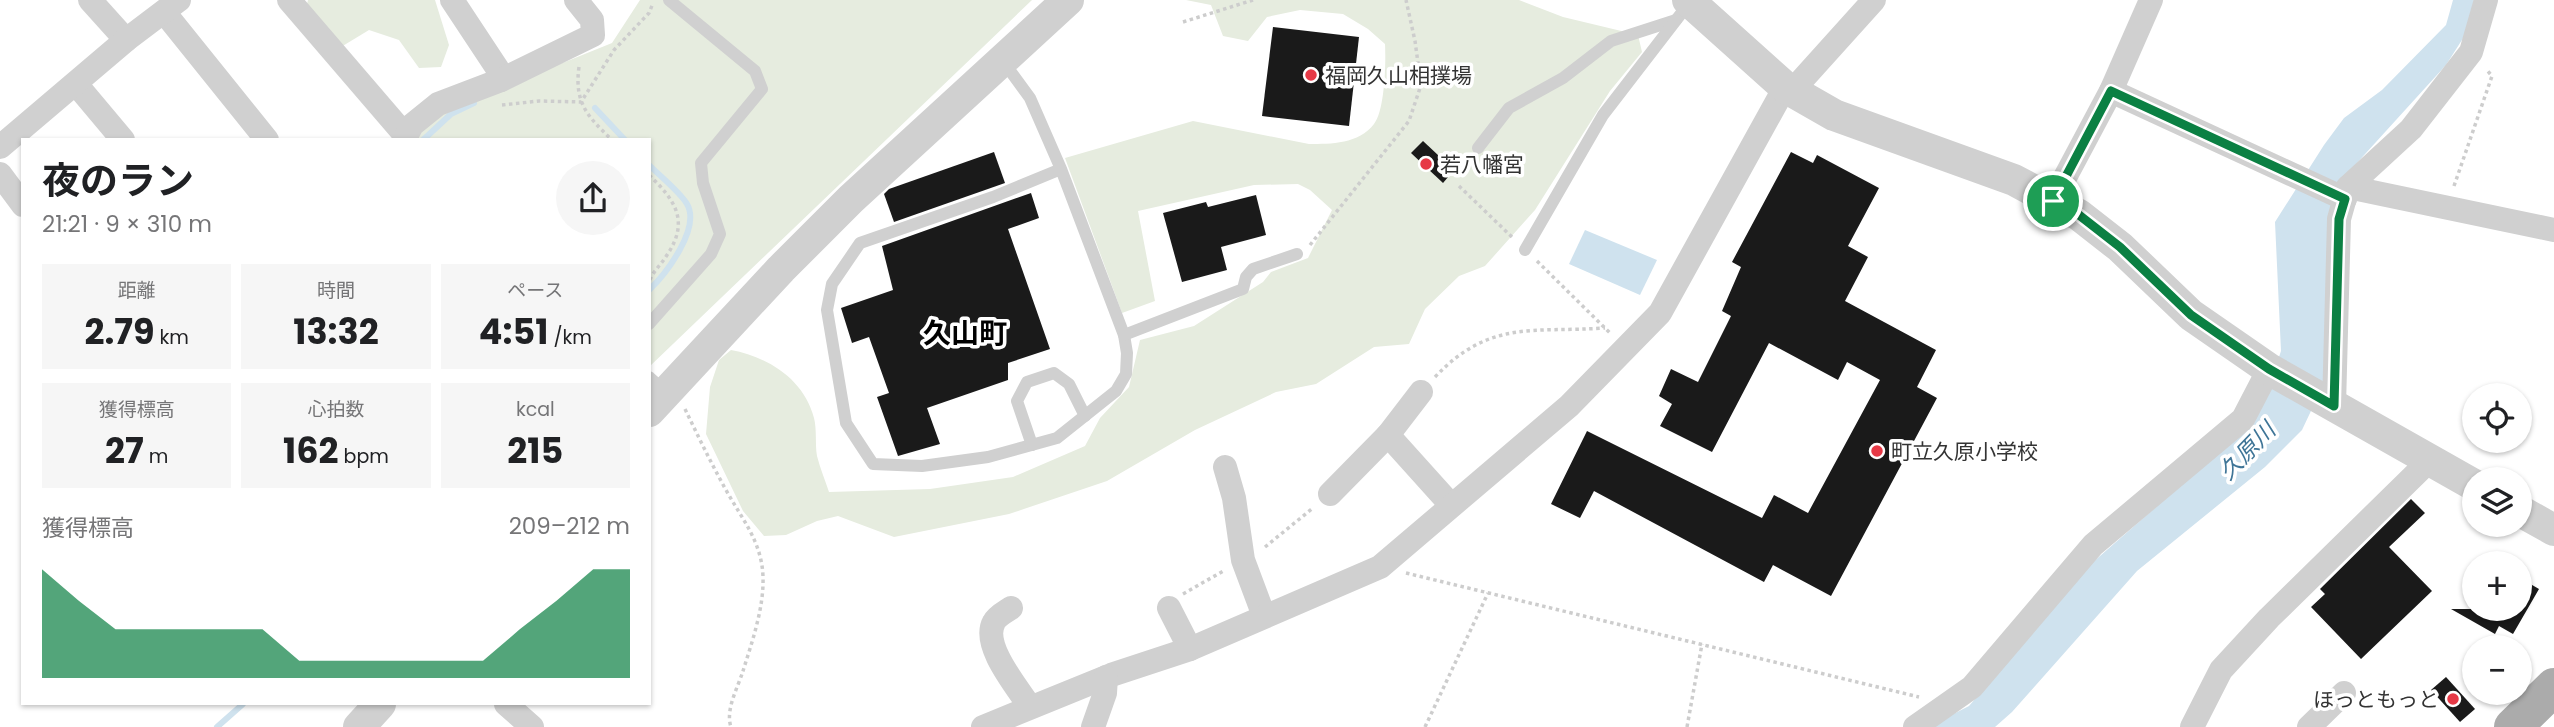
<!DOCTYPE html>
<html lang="ja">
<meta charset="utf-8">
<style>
:root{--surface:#fff;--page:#f6f6f6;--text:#202124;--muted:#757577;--accent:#0b8043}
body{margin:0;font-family:Poppins,"Noto Sans JP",sans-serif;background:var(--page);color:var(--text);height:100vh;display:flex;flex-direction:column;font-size:26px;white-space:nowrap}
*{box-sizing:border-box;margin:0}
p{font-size:23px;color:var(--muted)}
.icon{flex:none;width:38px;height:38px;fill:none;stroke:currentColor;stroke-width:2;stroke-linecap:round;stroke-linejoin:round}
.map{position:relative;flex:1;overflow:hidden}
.panel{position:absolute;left:21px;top:138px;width:630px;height:567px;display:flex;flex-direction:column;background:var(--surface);border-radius:0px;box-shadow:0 2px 5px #0004}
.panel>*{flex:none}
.buttons{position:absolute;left:2462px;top:383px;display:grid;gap:14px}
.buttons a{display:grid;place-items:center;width:70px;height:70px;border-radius:50%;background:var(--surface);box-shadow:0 2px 5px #0004;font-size:35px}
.pin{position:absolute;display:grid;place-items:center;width:60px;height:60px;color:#fff;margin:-30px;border:4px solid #fff;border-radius:50%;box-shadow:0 2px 7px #0007}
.round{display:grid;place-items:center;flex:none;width:74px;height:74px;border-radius:37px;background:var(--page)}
.summary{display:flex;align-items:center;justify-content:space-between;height:119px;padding:0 21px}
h1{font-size:38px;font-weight:700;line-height:52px}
.figures{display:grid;grid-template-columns:repeat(3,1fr);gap:10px;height:119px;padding:7px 21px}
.figures div{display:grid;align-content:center;border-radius:0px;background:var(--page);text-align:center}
.figures b{font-size:35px;font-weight:700}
.figures small{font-size:19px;font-weight:400}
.figures p{font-size:19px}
.chart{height:196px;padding:14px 21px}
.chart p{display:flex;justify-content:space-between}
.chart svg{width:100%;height:126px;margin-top:7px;fill:var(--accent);opacity:.7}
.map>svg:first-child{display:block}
</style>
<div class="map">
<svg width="2554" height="727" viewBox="0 0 2554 727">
<rect width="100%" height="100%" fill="#fff"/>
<g fill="#e6ecdf">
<polygon points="308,0 435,0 449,45 441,67 419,68 399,40 369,30 341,47 307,4"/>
<polygon points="640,0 1032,0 649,367 649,140 408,140 446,110 612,43"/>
<path d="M 1186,0 L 1519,0 L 1563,17 L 1638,35 L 1642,52 L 1610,91 L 1535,210 L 1485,266 L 1459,276 L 1425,309 L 1409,344 L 1374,347 L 1316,384 L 1276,392 L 1195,430 L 1107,481 L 1009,514 L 894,537 L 838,516 L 817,521 L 786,535 L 764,536 L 743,511 L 706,434 L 710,387 L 719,360 L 731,350 C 768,357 804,379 814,418 C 817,430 815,444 817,456 C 820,468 825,480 829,492 L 930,489 L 1013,477 L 1085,446 L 1100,418 L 1129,387 L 1140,340 L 1194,326 L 1263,282 L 1271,272 L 1308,258 L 1332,210 L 1310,190 L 1298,184 L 1254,185 L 1138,211 L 1155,301 L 1122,313 L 1065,158 L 1193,121 L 1309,144 C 1331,144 1359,144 1374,124 C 1385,110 1386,62 1385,44 L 1368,29 L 1343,14 L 1300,10 L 1267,17 L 1248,41 L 1223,36 L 1211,5 Z"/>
</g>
<g fill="#cfe2ee">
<polygon points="2453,0 2474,0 2467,32 2446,65 2346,175 2334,197 2327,223 2327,377 2302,430 2265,467 2137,571 2012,712 1995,727 1928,727 1969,706 2092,563 2252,423 2264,402 2281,351 2275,222 2324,145 2344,118 2382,90 2446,25"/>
<polygon points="1585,230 1657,260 1640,295 1569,264"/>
</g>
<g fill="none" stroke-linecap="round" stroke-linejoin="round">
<g stroke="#cfe2ee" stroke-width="6">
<polyline points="595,108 625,140"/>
<polyline points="423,140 451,114 474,103"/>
<path d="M 649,165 C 660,176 680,192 687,204 C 701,228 666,274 649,290"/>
<polyline points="217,727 243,704"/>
</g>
</g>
<g fill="#1a1a1a">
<polygon points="1273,27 1359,37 1349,126 1262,116"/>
<polygon points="1423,141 1454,170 1443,183 1411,153"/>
<polygon points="994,152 1005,183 894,222 884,194 889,189"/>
<polygon points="1791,152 1813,163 1817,155 1879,188 1848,246 1868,257 1845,301 1936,350 1917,387 1937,398 1831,596 1773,565 1764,582 1594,491 1580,518 1551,504 1587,431 1762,518 1774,495 1808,513 1880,380 1847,362 1838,380 1769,343 1712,452 1660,426 1672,404 1659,396 1671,369 1698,382 1731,316 1722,311 1741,267 1732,262"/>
<polygon points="1031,193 1039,218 1008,229 1050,349 1008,363 1008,380 927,408 940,444 898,456 877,397 889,393 869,337 852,343 841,308 893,290 882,246"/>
<polygon points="1256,195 1266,235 1221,247 1227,270 1182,282 1163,213 1206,202 1208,207"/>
<polygon points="2411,499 2425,513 2389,547 2432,591 2361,659 2311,607 2325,594 2320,589"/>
<polygon points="2520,578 2539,589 2513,634 2499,626 2495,634 2451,609 2520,609"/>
<polygon points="2446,677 2475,709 2460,722 2431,690"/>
</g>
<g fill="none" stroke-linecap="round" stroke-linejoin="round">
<g stroke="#cdcdcd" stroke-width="3.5" stroke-dasharray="3.5 3.5" stroke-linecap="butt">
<polyline points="1183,22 1253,0"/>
<path d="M 579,67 C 574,103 588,117 612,140"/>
<polyline points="502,105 539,101 581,102 614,50 649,13 653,3"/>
<path d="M 649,175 C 675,200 690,221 667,255 C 661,265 653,271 649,282"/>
<polyline points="1459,186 1514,239"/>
<polyline points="2454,186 2492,76 2486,69"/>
<polyline points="1310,245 1409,121 1421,85 1415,41 1406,0"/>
<polyline points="1537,261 1611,334"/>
<path d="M 1435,377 C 1490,319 1533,333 1605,328"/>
<path d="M 685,409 C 698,436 711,463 726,490 C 742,519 762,542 763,577 C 764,608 752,642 743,671 C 738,687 725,710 731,727"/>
<polyline points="1265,547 1313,508"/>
<polyline points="1406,573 1919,697"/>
<polyline points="1183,594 1225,570"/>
<polyline points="1425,727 1488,593"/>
<polyline points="1687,727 1702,644"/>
</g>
<g stroke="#d0d0d0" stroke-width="12">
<polyline points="1003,61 1030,98 1061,169 1124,335 1127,353 1126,374 1116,391 1057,438 988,457 922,466 873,464 846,423 827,310 832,284 860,243 993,197 1061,169"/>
<polyline points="1478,148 1509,108 1563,78 1611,41 1676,20"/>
<polyline points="1525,250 1603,115 1690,2"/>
<polyline points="649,324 711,254 720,234 703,183 701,163 762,89 755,71 669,0"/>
<polyline points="1124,335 1243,289 1246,277 1253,269 1297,254"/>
<polyline points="649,377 666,392"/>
<polyline points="1032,445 1017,401 1027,382 1054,373 1069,384 1085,416"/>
</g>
<g stroke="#d0d0d0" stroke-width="24">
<polyline points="90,0 126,40"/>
<polyline points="289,0 405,135"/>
<polyline points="452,0 497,68 501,80"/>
<polyline points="164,12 267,140"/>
<polyline points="76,84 123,140"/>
<polyline points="1792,91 1874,0"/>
<polyline points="2111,91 2345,199"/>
<polyline points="404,140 412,125 438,104 501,80 593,35 592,20 576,0"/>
<polyline points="0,147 126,40 179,0"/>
<polyline points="0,174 23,205"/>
<polyline points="2348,187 2554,230"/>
<polyline points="2053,200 2111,91 2151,0"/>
<polyline points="2334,406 2339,219 2348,187 2411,129 2471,52 2486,0"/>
<polyline points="1388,435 1451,505"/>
<polyline points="1225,467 1234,498 1243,560 1264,616"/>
<polyline points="1330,494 1388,435 1421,392"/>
<path d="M 1011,608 C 1005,612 997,616 994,622 C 981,645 1018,688 1030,707"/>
<polyline points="1169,608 1190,649"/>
<polyline points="506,704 532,727"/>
<polyline points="983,727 1111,675 1190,649 1380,567 1569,406 1660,313 1785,87"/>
<polyline points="1093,727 1105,693 1106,677"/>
<polyline points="1915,727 1972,687 2093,545 2243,419 2269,369"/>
<polyline points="2192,727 2221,670 2269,618 2430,460"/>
<polyline points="2309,727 2344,693"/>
</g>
<g stroke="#d0d0d0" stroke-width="32">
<polyline points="1688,0 1785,87 1834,115 2014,180 2079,215 2120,247 2191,315 2269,369 2474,485"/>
<polyline points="649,411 781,269 851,199 1068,0"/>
<polyline points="2520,511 2554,530"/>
<polyline points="359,727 380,704"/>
</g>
<polyline stroke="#ababab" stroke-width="38" points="2513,727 2554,687"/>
</g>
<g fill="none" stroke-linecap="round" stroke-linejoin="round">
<g stroke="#fff" stroke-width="14">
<polygon id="route" points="2111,91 2345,199 2339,219 2334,406 2269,369 2191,315 2120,247 2079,215 2053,201"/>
</g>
<use href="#route" stroke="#0b8043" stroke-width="9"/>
</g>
<g fill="#e63946" stroke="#fff" stroke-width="2.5">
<circle cx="1311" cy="75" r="7"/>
<circle cx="1426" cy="164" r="7"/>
<circle cx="1877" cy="451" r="7"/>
<circle cx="2453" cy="699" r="7"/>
</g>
<g text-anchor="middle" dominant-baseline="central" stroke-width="7" stroke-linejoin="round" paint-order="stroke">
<g font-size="21" fill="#333" stroke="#fff" text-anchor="start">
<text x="1325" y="75">福岡久山相撲場</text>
<text x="1440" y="164">若八幡宮</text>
<text x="1891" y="451">町立久原小学校</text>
<text x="2439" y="699" text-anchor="end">ほっともっと</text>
</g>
<g font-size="23" font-style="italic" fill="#3f7597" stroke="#fff">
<text transform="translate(2247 451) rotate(-46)">久原川</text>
</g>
<g font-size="28" font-weight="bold" fill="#000" stroke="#fff">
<text x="965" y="333">久山町</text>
</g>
</g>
</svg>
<div class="buttons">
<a><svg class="icon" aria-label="locate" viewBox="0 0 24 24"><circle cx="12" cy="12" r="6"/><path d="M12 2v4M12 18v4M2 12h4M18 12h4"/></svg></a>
<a><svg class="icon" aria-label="layers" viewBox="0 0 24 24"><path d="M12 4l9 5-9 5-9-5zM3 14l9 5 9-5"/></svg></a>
<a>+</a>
<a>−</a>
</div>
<div class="pin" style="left:2053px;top:201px;background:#1e9e55"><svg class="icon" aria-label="arrive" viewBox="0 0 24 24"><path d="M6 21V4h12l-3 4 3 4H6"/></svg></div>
<section class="panel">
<div class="summary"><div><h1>夜のラン</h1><p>21:21 · 9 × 310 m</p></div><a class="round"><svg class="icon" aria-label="share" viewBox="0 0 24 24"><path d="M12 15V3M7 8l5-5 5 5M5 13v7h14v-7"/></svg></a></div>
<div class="figures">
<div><p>距離</p><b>2.79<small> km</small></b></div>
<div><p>時間</p><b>13:32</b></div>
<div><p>ペース</p><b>4:51<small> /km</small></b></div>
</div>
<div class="figures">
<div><p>獲得標高</p><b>27<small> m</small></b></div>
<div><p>心拍数</p><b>162<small> bpm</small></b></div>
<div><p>kcal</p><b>215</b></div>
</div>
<div class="chart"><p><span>獲得標高</span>209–212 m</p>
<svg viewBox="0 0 160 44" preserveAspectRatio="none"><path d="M0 44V6L10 17L20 27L30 27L40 27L50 27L60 27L70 38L80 38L90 38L100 38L110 38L120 38L130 27L140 17L150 6L160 6V44z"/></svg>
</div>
</section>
</div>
